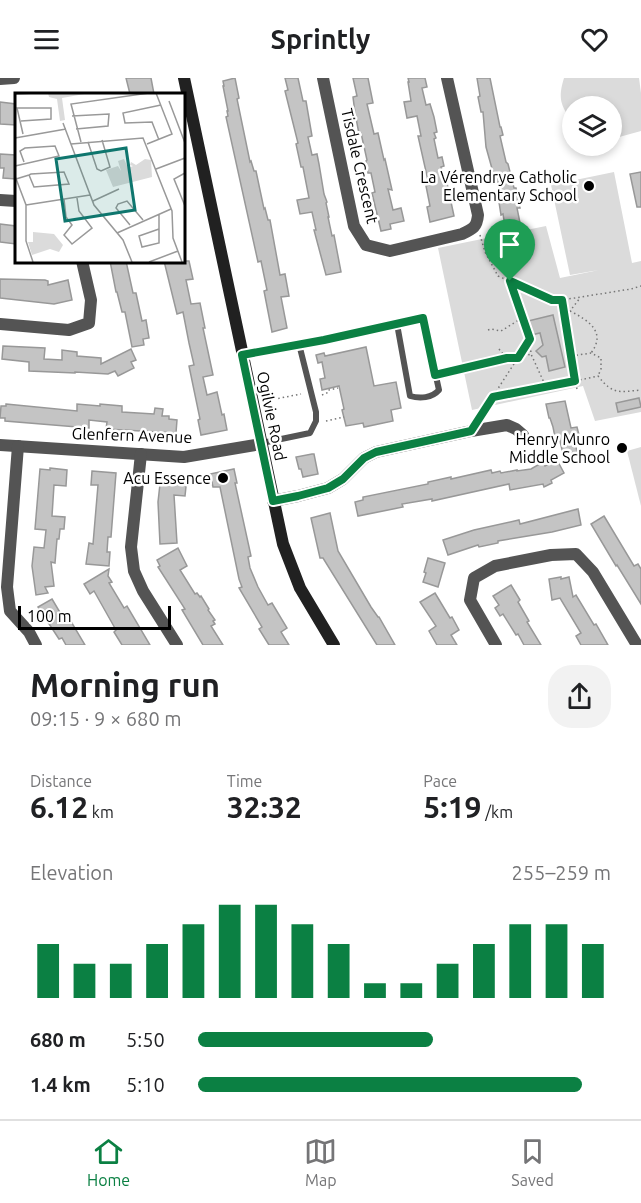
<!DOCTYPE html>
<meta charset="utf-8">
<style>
:root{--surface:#fff;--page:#f2f2f2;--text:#202124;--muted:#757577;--line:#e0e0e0;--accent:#0b8043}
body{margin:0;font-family:Ubuntu,sans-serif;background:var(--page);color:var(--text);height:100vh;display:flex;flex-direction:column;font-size:22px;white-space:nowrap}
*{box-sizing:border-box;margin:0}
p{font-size:20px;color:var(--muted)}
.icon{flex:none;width:33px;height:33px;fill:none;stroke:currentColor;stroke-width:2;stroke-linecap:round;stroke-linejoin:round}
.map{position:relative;height:567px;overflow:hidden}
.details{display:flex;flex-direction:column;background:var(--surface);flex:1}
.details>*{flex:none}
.fabs{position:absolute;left:562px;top:18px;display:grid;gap:12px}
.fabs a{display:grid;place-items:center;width:60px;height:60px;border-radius:50%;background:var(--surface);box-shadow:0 3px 9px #0003;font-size:30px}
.scale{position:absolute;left:18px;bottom:15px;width:153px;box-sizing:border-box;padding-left:6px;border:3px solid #000;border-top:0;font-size:16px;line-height:21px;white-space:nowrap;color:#000;-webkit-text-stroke:4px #fff;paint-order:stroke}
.pin{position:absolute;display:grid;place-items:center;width:51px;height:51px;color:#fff;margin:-62px -26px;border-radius:50% 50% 50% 0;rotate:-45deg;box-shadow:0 0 6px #0007}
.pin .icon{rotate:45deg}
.round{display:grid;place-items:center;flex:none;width:63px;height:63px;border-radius:24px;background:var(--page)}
.head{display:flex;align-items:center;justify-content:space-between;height:102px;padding:0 30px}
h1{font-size:33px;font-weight:700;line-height:45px}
.figures{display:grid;grid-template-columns:repeat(3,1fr);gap:9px;height:102px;padding:6px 30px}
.figures div{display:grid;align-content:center}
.figures b{font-size:30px;font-weight:700}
.figures small{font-size:16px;font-weight:400}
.figures p{font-size:16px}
.chart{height:168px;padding:12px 30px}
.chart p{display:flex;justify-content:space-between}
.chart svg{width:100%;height:108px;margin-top:6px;stroke:var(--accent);stroke-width:6}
ul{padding:0 30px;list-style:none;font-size:20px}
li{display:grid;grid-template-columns:96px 72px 1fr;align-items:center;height:45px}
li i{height:15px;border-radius:8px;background:var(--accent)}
header{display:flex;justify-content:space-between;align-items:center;height:78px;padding:0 30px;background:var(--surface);font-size:27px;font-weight:700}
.dock{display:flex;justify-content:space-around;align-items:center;height:84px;border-top:2px solid var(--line);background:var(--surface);font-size:16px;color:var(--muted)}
.dock a{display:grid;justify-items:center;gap:3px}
.dock .current{color:var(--accent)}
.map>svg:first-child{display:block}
</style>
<header><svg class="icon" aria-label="menu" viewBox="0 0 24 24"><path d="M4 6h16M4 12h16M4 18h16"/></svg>Sprintly<svg class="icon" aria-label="heart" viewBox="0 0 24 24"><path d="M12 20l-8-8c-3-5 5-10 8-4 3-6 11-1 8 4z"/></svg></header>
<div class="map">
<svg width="641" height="567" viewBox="0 0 641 567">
<rect width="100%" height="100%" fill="#fff"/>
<g fill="#dbdbdb">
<path d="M 564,0 L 639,0 L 641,15 L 641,53 L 612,61 L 612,28 L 573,28 L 573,44 C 560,28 558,19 564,0 Z"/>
<polygon points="614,94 632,185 641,183 641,334 595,343 583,308 472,332 438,170 546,148 560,200 599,192 570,197 551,107"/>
<polygon points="641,369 641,428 627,373"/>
</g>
<g fill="#c4c4c4" stroke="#989898" stroke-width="1.5">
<polygon points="126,0 151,0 154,16 130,16"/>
<polygon points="235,0 239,20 237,21 250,84 251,83 254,93 256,93 264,131 265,130 268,142 270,142 280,197 285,196 289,218 281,219 287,250 272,254 264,213 267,212 261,183 258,184 226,39 228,38 227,33 228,33 223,8 224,8 223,3"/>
<polygon points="285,0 298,0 303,23 306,23 312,58 308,59 312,77 317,76 319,86 324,116 327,124 326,125 329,139 328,139 332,158 334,157 341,194 326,197 314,152 316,152 312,134 300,136 297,122 309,120 303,89 301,89 296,66 298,65 285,13 288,12"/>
<polygon points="353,0 368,0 373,25 367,26 374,56 378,55 384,82 385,81 392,112 388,111 393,132 401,130 404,143 390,146 391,151 381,153 372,115 375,114 371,95 368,95 366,83 367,82 361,55 359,56 355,35 353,19 357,18"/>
<polygon points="408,0 425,0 427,9 422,10 426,27 430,26 434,39 437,54 434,55 436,60 434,61 438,80 442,79 444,88 441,89 445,106 447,105 454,138 430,144 427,129 430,128 426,108 429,107 418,58 421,58 417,38 407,40 404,24 411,23 408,4 409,4"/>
<polygon points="477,0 490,0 500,49 501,49 503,57 500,58 506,84 508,86 514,110 516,110 520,130 517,130 521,150 523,149 524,158 507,161 503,136 501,137 499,124 503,123 499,104 496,105 486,69 483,34 481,34 478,19 480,18"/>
<polygon points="0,24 16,26 16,47 0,46"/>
<polygon points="0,76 16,77 16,101 3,100 4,90 0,90"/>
<polygon points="641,94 641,129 637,129 630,96"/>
<polygon points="0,146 16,148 16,166 0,164"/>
<polygon points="110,183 126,183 133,215 136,215 142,243 146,242 149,260 143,261 144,267 132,269 125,234 122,234 117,214 116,214"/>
<polygon points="164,183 189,183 193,201 186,202 191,226 200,225 205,250 203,250 213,297 203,299 207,317 217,314 222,337 224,336 227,352 201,357 198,342 200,341 189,288 194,287 189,265 183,234 177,236"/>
<polygon points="0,201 45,202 48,203 48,207 68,202 72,222 54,226 0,220"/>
<polygon points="553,237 565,289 549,293 546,278 542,279 536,273 543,267 540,255 531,257 528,243"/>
<polygon points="3,268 45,270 44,281 62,282 62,272 77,274 77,278 101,280 101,286 131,271 136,282 131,284 134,290 118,298 115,293 108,296 75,294 75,295 29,293 29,284 2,281"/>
<polygon points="366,269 374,308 396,304 401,330 391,332 393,343 364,349 363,345 346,348 342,332 344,331 339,308 322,312 320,301 325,300 322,284 318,285 316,277 324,275 325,278"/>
<polygon points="639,320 641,329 618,334 616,325"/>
<polygon points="565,323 571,350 577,349 579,357 574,358 577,374 563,376 560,363 556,364 553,349 550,340 549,340 546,326"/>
<polygon points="6,326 77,333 77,326 100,328 100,326 122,328 122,334 154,336 155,330 163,331 162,338 169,338 169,341 177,342 176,355 106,351 107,344 89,342 89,350 5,343 5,340 0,340 1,328 6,328"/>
<polygon points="312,376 314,376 318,396 303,399 301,391 299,391 296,379"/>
<polygon points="557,382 564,395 551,402 552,405 544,409 543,406 510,412 509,406 432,423 432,421 402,426 403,429 358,438 355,424 363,422 363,419 428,406 428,404 451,399 451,401 491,392 492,395 500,393 501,395 517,392 517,393 531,391 543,384 545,388"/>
<polygon points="50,390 67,392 66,408 54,407 52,438 65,439 64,451 60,451 59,461 57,461 55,485 51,484 54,508 45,509 48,515 36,517 32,488 34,469 44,470 46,452 35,451 40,391 50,392"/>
<polygon points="234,391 237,405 235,405 251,478 248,479 250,490 258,509 268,527 272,525 287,550 281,554 289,567 269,567 259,551 262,549 239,510 242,509 239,501 220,409 213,409 210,396"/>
<polygon points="92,393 116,395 111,459 108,459 107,474 110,474 109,488 86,486 89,465 93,466 98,407 91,407"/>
<polygon points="161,397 187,399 185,418 174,417 177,465 160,466 158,424"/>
<polygon points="578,431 581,447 552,454 498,463 498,465 479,469 478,467 448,477 443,462 474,452 519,442 520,446"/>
<polygon points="330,435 338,473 371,529 378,539 379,539 395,567 377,567 323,480 320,480 311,440"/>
<polygon points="604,438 634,488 638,486 641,491 641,526 617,487 616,488 591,446"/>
<polygon points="178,470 187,488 180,492 195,516 197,515 200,519 201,518 209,531 208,532 215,542 213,543 215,546 211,548 223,567 203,567 182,532 185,531 158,489 160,488 157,482"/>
<polygon points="428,480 445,485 438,509 423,504 426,495 424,494"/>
<polygon points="109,491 108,498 112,504 109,505 124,530 127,528 150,567 122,567 114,554 116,552 94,513 90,516 84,506"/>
<polygon points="561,499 561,501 569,499 573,519 576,517 594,547 596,546 608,567 581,567 576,558 581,555 560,520 552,522 549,501"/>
<polygon points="511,507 520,522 518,524 529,543 527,544 541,567 524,567 518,556 516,557 503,536 500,538 495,530 499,527 493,518"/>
<polygon points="435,515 450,540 452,539 459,552 451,557 457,567 437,567 429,553 436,548 420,524"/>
<polygon points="52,521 65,543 69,540 85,567 66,567 62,560 59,561 38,529"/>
</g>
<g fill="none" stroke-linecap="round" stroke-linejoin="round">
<g stroke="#767676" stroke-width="1.5" stroke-dasharray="1.5 3" stroke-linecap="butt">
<polyline points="480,157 485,174 498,198 552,222 562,222 631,211 641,208"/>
<polyline points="510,204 530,261 531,276 546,309"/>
<path d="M 570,233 C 588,242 607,254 591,275"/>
<polyline points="565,235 570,233 580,220"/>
<polyline points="488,252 491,251 501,253 522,240"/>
<polyline points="499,271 506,280"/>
<polyline points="572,278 591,275 601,280 601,291 598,298"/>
<polyline points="445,295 507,280 518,280 531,276"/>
<path d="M 577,311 L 575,303 L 598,298 C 613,317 619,314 641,312"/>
<polyline points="322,317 329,314 329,312 338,310"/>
<polyline points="493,319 575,303 562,223"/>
<polyline points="265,323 301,316"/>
<polyline points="479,340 530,261"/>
<polyline points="326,343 344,339"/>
</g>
<g stroke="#545454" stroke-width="6">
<path d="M 242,277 L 324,262 L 423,240 L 439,312 C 432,320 420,321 410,318 L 397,246"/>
<polyline points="262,365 310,355 316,343 316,334 299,266"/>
</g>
<g stroke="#545454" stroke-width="12">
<path d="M 323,0 L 354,148 L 366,167 L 390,173 L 462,156 C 473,151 477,149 478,137 L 447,0"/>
<polyline points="0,1 14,0"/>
<polyline points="0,122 16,123"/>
<polyline points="0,246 69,252 89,245 91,222 82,183"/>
<polyline points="0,367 184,379 261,366"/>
<polyline points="18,368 7,509 10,533 29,554 36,567"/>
<polyline points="141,376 131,469 134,493 143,513 177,567"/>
<polyline points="273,423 298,418 328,410 343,401 364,380 376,374 471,353 507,347 516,351 523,357"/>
<polyline points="496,567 470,522 474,500 495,488 551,477 576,476 593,494 637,567"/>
</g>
<polyline stroke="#212121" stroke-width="12" points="184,0 283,466 300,510 334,567"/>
</g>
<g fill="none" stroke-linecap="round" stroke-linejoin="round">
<g stroke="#fff" stroke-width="12">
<polygon id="route" points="510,203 552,222 562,222 575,303 493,319 471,353 376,374 364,380 343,401 328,410 298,418 273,423 242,277 324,262 423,240 435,297 507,280 518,280 530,261"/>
</g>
<use href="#route" stroke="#0b8043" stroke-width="8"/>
</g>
<g fill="#000" stroke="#fff" stroke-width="2">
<circle cx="589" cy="108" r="6"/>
<circle cx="622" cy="370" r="6"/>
<circle cx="223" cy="400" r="6"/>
</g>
<g text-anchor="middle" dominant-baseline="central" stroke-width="5" stroke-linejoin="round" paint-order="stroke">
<g font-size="16" fill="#000" stroke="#fff">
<text transform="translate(360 88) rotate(77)">Tisdale Crescent</text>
<text transform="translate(272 338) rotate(78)">Ogilvie Road</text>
<text transform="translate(132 357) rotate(2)">Glenfern Avenue</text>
</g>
<g font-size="16" fill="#000" stroke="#fff" text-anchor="end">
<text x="577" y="99">La Vérendrye Catholic<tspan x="577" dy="18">Elementary School</tspan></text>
<text x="610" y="361">Henry Munro<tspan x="610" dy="18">Middle School</tspan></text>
<text x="211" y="400">Acu Essence</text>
</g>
</g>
<g transform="translate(15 15)">
<rect width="170" height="170" fill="#fff"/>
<path d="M 33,0 L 75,0 L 47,5 L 50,27 L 45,28 L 42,6 L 34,4 ZM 109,66 L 113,75 L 118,73 L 115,72 L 116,69 L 121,72 L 130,66 L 136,67 L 137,84 L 98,94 L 91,77 L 103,73 L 106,78 L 103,68 ZM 18,139 L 39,141 L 48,152 L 44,159 L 35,156 L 17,162 L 13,149 L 18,149 Z" fill="#dbdbdb"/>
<path fill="none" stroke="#999" stroke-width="1.5" d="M 0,1 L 21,0M 154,8 L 170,50M 57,23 L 94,21 L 93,33 L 61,36M 6,28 L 36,26 L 36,15 L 2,15 L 8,41M 48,30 L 79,112 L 108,147 L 117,169M 0,45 L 51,36M 144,47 L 137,29 L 110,30 L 108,20 L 146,12M 66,49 L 56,11 L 134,0M 73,49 L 82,76 L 86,78 L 95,74 L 87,47M 56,51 L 128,45 L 157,118 L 158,145 L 167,169M 132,51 L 157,41 L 141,0M 0,73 L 44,63 L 40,53 L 10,55 L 5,58 L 9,69M 141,76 L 170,65M 170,80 L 159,86 L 170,113M 0,83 L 11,112 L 11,148 L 18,169M 1,86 L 14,82 L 16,81 L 49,79 L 54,91 L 19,94 L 14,82M 49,106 L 51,124 L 57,132 L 49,142 L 57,151 L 77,135 L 64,118 L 62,105M 78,108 L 104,96M 11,112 L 75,102M 144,121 L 144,150 L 127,154 L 124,143 L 144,136M 115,132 L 101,115 L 103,111 L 112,108 L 128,127M 102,140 L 156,116M 134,169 L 163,158"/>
<path fill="#0f766e" fill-opacity="0.15" stroke="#0f766e" stroke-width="3" d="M 111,55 L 120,117 L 50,128 L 41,66 Z"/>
<rect width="170" height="170" fill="none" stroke="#000" stroke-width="3"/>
</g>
</svg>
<div class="fabs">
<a><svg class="icon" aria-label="layers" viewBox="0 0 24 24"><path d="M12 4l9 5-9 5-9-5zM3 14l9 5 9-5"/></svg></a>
</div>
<div class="scale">100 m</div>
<div class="pin" style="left:510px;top:203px;background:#1e9e55"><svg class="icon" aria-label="arrive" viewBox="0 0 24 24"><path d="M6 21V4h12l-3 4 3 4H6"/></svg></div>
</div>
<section class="details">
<div class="head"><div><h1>Morning run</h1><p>09:15 · 9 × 680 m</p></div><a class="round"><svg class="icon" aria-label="share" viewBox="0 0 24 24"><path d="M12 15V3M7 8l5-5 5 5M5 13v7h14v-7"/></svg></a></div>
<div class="figures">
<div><p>Distance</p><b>6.12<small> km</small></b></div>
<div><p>Time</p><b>32:32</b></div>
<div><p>Pace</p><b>5:19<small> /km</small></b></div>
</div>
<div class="chart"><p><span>Elevation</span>255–259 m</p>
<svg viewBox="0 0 160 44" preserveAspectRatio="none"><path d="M5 44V22M15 44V30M25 44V30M35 44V22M45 44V14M55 44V6M65 44V6M75 44V14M85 44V22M95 44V38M105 44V38M115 44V30M125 44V22M135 44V14M145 44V14M155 44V22"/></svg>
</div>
<ul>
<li><b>680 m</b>5:50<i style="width:57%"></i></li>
<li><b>1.4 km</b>5:10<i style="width:93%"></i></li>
</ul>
</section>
<nav class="dock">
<a class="current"><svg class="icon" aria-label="home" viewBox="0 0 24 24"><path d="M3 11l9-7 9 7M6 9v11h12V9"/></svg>Home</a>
<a><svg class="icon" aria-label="map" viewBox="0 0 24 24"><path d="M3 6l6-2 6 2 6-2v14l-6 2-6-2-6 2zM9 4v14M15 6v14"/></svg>Map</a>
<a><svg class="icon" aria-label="saved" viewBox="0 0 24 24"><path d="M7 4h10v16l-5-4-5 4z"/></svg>Saved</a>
</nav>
